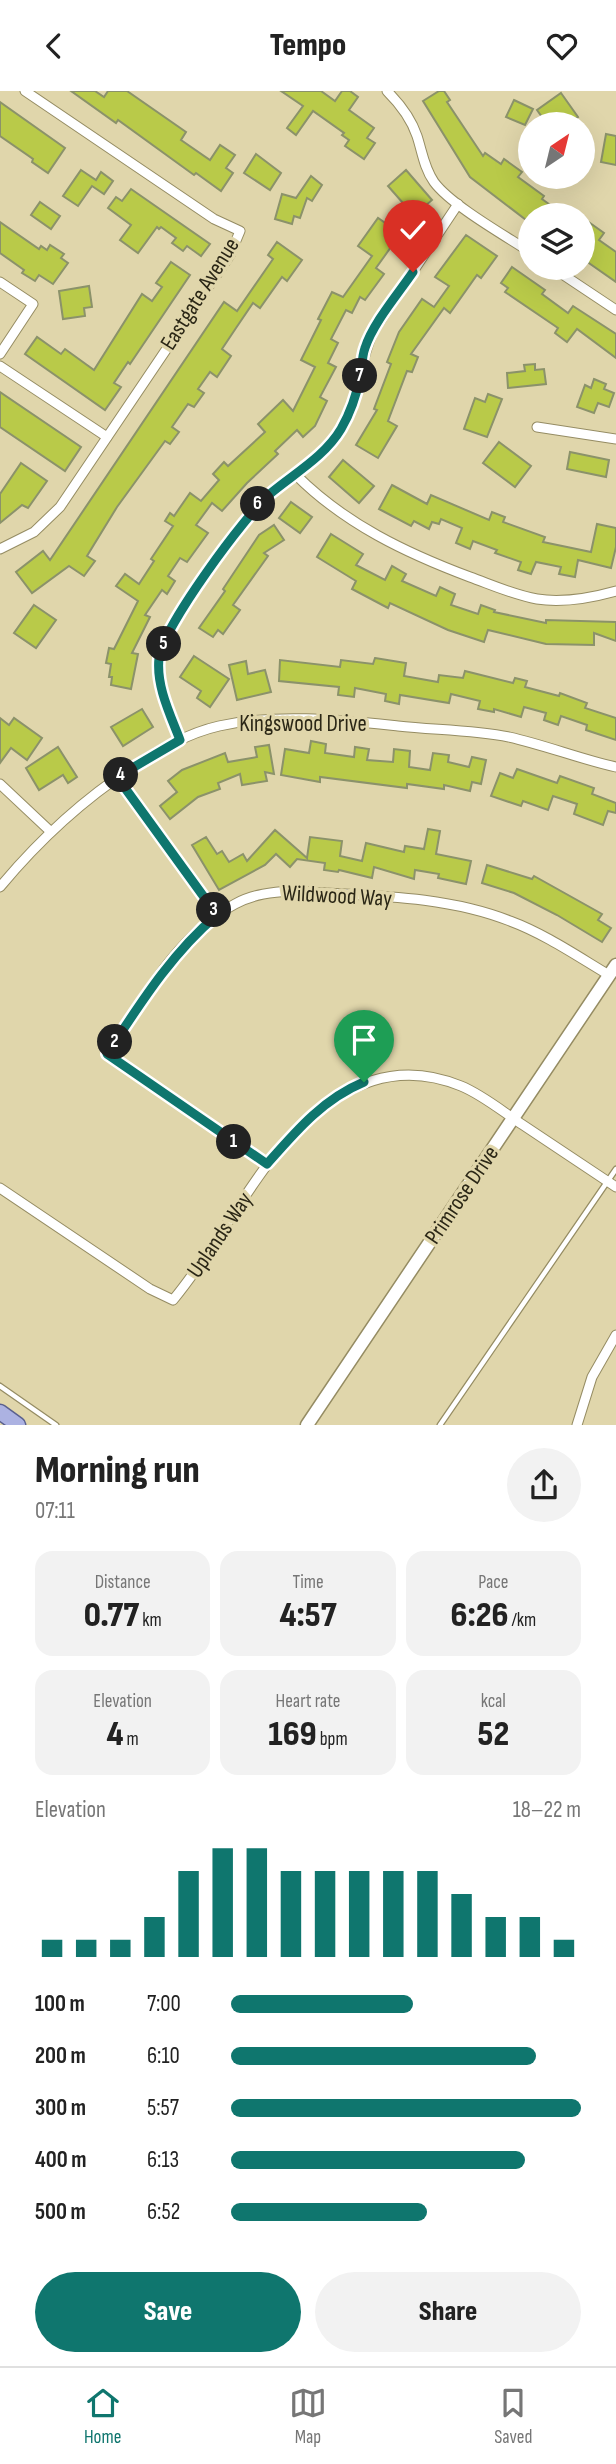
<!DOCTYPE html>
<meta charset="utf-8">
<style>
:root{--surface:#fff;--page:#f2f2f2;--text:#222;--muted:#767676;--line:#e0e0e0;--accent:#0f766e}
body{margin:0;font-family:"Sofia Sans Condensed",sans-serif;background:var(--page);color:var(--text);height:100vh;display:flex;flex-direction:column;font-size:26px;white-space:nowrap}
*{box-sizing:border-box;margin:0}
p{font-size:23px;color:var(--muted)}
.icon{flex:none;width:38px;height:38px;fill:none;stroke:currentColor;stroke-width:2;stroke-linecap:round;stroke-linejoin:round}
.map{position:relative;height:1334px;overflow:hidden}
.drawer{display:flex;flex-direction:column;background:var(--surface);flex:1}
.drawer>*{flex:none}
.needle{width:46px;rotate:35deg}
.fabs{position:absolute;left:518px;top:21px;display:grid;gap:14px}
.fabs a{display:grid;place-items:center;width:77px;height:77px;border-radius:50%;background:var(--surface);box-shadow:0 7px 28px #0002;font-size:35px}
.pin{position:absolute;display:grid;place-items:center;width:60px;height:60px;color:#fff;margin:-72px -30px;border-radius:50% 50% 50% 0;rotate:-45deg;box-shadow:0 0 7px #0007}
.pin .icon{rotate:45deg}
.km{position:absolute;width:35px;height:35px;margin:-18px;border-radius:50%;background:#222;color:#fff;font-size:19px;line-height:35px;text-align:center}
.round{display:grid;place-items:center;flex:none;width:74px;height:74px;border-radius:37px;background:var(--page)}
.overview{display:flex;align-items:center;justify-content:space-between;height:119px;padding:0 35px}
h1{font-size:38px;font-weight:800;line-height:52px}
.stats{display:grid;grid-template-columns:repeat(3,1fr);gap:10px;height:119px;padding:7px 35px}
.stats div{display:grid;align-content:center;border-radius:18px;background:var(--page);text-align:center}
.stats b{font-size:35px;font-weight:800}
.stats small{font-size:19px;font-weight:400}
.stats p{font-size:19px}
.chart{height:196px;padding:14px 35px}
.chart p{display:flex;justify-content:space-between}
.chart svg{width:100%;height:126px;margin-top:7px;stroke:var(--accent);stroke-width:6}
.primary-button{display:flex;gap:14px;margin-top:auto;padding:14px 35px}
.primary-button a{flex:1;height:80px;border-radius:42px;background:var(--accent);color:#fff;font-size:28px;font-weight:800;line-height:80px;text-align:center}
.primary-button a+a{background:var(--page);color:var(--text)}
ul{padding:0 35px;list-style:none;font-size:23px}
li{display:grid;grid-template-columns:112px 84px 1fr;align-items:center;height:52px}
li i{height:18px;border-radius:9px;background:var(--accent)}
header{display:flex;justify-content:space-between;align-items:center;height:91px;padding:0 35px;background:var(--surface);font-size:32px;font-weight:800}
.dock{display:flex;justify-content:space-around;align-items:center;height:98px;border-top:2px solid var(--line);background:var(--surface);font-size:19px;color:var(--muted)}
.dock a{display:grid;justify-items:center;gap:4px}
.dock .selected{color:var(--accent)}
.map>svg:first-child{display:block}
</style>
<header><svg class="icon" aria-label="back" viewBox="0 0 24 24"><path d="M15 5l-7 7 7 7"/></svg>Tempo<svg class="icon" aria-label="heart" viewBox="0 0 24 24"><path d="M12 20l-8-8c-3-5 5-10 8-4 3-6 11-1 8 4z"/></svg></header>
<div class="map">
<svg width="616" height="1334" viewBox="0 0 616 1334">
<rect width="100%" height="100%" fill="#e0d6ab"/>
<g fill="#b9ca49" stroke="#8b926a" stroke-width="2">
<polygon points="71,0 95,0 104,6 108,0 127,0 186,41 181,49 210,69 220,54 235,64 226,77 233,82 221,100 196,82 194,84 118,29 116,32"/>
<polygon points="281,0 321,0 335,10 342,0 350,0 358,6 349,19 374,37 367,47 375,52 364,68 345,55 349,49 342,44 344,42 313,20 296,44 287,37 303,15"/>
<polygon points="439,0 444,0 450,9 447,11 483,65 485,62 501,73 504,68 522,81 518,86 544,105 542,108 564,124 530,124 530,132 470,86 423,10"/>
<polygon points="561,2 578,26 568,33 547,33 537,19"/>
<polygon points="514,9 533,18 525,34 506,26"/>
<polygon points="0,11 65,57 48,82 32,71 33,68 0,45"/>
<polygon points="606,43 616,45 616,74 601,71"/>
<polygon points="256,63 281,82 270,99 244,82"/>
<polygon points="81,79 96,89 101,81 113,90 104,103 92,95 78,115 63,105"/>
<polygon points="406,79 432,109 417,122 423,129 404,145 407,147 398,161 391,156 376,177 384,183 365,209 360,206 352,222 346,219 331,248 338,252 328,272 336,276 320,306 327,310 315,335 303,346 297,339 275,360 278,363 247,392 222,420 212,412 196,434 208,442 187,471 180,467 168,485 175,490 167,503 162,499 145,524 150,526 132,562 138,563 131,598 111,594 112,586 109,586 111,573 106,572 109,557 114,558 138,510 116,495 125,483 139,493 154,470 151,468 173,435 165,430 170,422 174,425 190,402 201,410 219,389 213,383 224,371 228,375 265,341 258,333 283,309 293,320 315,276 301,269 321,229 318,228 332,201 343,206 372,165 358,155 378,127 391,136 410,120 388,95"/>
<polygon points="311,85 322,94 312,110 307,107 300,127 294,125 292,133 275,128 282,103 296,107"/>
<polygon points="131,98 210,153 201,165 187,155 183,160 172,152 176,147 161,136 159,138 157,136 138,162 120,149 131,134 108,117 116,106 122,110"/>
<polygon points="40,111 60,125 51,138 31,124"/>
<polygon points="583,127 604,142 599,149 616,161 616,191 586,170 591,163 583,157"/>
<polygon points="0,131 39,158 41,155 47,159 50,154 64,163 61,167 68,172 53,193 39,184 35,190 22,182 24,179 0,162"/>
<polygon points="466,144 497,165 481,187 477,184 450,222 444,217 411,263 418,266 412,281 407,280 388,330 397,335 378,367 356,354 377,319 374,318 391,273 387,271 399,241 422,208 434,216 449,195 435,186"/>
<polygon points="277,151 302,169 287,190 282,186 260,217 253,212 236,237 222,258 231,265 217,286 210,281 198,298 204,302 194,316 188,313 172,336 179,341 170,353 165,350 117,416 87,465 95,470 84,485 69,475 32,502 16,481 43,460 50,469 224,211 237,220 273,168 268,164"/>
<polygon points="171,171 190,184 130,273 128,271 114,292 121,296 105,319 25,263 37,246 61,263 65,258 94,279 142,203 152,210 162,196 156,192"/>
<polygon points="512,176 545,199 542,203 568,222 573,215 616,243 616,267 577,238 567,251 555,242 558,237 505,201 508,197 501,192"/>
<polygon points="89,195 92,216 84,217 85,225 63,228 59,200"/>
<polygon points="535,273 535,279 544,278 546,293 508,297 507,282 525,280 524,274"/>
<polygon points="594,288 606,293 604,298 614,302 609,316 598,312 594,322 577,316 585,294 591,297"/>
<polygon points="0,301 81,356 65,380 0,336"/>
<polygon points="488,303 502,308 487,346 464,338 475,307 485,311"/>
<polygon points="499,351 531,375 515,396 483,372"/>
<polygon points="570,361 609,369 606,386 567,378"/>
<polygon points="343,369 374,395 359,412 329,386"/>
<polygon points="21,372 47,390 28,417 22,414 0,432 0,403"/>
<polygon points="392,394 427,413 431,404 489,429 492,421 505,426 503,431 545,446 543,451 591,461 597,433 616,437 616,456 611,477 578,469 575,486 559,483 561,476 536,471 531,483 518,479 521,471 495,462 497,459 473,450 470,458 456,452 462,437 441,428 439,433 432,431 429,438 414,430 411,435 379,418"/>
<polygon points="291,411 312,426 300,442 279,427"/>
<polygon points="274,434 284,449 264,462 268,465 233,514 240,519 223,543 218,539 213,546 199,537 225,500 223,498 259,444"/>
<polygon points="331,443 363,463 356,474 385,489 392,475 406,483 402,490 436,505 440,496 455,503 451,514 478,523 481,514 495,519 494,521 546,532 546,529 616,531 616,550 594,542 594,554 546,553 488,539 484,551 448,539 390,512 388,517 352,498 356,490 317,466"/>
<polygon points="34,514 56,529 36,557 14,542"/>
<polygon points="194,565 229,588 210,616 197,607 201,600 180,586"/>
<polygon points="375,567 406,572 404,585 438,591 439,584 463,587 465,580 513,592 515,587 527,590 525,596 559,605 560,602 587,612 585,617 616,627 616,649 586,639 587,634 561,625 558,634 544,629 546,622 524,616 521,626 494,618 494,621 478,618 480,610 451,603 449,612 400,604 399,613 385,610 386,603 355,597 354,606 338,604 339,596 279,590 280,569 340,576 341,569 373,573"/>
<polygon points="246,570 248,583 265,579 271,601 237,609 229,574"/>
<polygon points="142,618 153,636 123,655 111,636"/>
<polygon points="0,627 9,634 14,627 42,647 27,669 11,657 0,672"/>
<polygon points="311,650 326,653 325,662 354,666 355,656 369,658 367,669 393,671 394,658 410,660 409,676 430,679 433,662 449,664 448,671 469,676 472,666 486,669 481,693 472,691 470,700 444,694 444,698 407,693 407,697 320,686 320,691 281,684 285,658 309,662"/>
<polygon points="269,654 274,683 265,681 267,690 242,694 240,683 218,692 220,698 198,706 170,728 160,715 177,701 168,690 182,679 225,662 228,671 257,666 255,656"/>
<polygon points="58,656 77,686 68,692 63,684 39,699 26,677"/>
<polygon points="517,678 557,692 560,685 594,697 592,703 616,712 616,722 608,720 603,734 574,723 577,713 553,705 548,719 523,710 521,715 491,705 500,682 513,687"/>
<polygon points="428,738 440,740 436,763 471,770 466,793 438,787 439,783 415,779 414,788 374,776 372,787 339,779 338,781 324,779 325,772 297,768 290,776 276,763 265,774 219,799 192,754 206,746 217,763 222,760 229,771 243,763 247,770 275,739 307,767 310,746 342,750 340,765 362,770 366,752 404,761 405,755 424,758"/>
<polygon points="487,774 532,788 534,785 602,823 598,829 611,837 602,851 557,824 514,802 482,792"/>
</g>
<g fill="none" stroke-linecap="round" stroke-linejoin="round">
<g stroke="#958c63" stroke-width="7">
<g id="service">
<polyline points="0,1295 56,1334"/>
<polyline points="440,1334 616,1078"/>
</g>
</g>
<g stroke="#958c63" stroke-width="11">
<g id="minor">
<path d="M 387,0 C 400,13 411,27 417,45 C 422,60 424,77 434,91 C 451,114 504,144 530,161"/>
<polyline points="553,177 616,219"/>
<polyline points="0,191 33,213 0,263"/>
<polyline points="0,275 107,346"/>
<polyline points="537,336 616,348"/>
<path d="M 296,384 C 345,433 406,462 470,486 C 492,494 514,504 537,508 C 563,512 591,507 616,500"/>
<polyline points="0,458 34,441 60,416 230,164 240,140 214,128 25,0"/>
<path d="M 180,649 C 170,623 156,595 159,567 C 163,536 244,426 269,404 C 293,383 322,367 340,340 C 360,309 358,271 374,239 L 458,113"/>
<polyline points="117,686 217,824"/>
<polyline points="0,693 50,740"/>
<path d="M 0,796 C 39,749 81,710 133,676 C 159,659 188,642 219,635 C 277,622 340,629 398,635 C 435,639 473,639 509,646 C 545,654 580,668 616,676"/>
<path d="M 267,1073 L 107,963 C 142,910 177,844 235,813 C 253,803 273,801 292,800 C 364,805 442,803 510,830 C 545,843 577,865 609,884"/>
<path d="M 0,1097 L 150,1198 L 173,1209 C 208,1167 234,1118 267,1074 C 314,1012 379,961 461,995 C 483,1004 503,1021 523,1034 C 554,1055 585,1075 616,1096"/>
<polyline points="577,1334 592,1286 616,1244"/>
</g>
</g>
<g stroke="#958c63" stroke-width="15">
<polyline id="tertiary" points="307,1334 616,874"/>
</g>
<g stroke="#5a608e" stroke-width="17">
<polyline id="primary" points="0,1321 18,1334"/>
</g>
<use href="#service" stroke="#fff" stroke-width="4.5"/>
<use href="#minor" stroke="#fff" stroke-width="9"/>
<use href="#tertiary" stroke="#fff" stroke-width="12"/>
<use href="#primary" stroke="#acb2e2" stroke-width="14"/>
</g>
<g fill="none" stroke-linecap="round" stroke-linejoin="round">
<g stroke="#fff" stroke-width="14">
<path id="route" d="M 364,991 C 323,1008 296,1040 267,1073 L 107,963 C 140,913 171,863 217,824 L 117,686 L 180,649 C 170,623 156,595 159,567 C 162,537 246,423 271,402 C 295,382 325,365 341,338 C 351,321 357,302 361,283 C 362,275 362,265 365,257 C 373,232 398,203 413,181"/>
</g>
<use href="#route" stroke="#0f766e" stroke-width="9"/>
</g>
<g text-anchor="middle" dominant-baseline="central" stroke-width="7" stroke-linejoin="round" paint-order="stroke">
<g font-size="23" fill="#2b2716" stroke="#e0d6ab">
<text transform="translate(200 203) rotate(-58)">Eastgate Avenue</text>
<text x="303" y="633">Kingswood Drive</text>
<text transform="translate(337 805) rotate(3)">Wildwood Way</text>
<text transform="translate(462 1104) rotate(-56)">Primrose Drive</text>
<text transform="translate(220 1144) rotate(-56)">Uplands Way</text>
</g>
</g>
</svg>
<div class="fabs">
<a><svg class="needle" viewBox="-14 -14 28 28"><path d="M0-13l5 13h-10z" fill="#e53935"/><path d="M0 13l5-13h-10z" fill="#767676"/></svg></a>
<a><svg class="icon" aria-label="layers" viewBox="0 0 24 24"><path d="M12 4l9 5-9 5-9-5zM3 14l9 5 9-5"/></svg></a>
</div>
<div class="pin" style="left:364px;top:991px;background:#1e9e55"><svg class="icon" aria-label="arrive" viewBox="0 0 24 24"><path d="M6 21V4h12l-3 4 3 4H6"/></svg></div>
<div class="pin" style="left:413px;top:181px;background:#d93025"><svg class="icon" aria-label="check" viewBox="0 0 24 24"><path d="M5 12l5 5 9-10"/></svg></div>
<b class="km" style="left:234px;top:1051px">1</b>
<b class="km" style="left:115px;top:951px">2</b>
<b class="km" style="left:214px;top:819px">3</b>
<b class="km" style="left:121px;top:684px">4</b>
<b class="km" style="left:164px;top:553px">5</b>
<b class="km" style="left:258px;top:413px">6</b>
<b class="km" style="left:360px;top:285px">7</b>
</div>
<section class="drawer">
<div class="overview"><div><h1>Morning run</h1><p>07:11</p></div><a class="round"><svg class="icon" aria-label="share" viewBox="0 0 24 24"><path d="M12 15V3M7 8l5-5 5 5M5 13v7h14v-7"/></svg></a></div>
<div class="stats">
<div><p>Distance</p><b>0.77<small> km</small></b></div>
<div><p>Time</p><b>4:57</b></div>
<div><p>Pace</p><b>6:26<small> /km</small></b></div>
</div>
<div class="stats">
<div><p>Elevation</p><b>4<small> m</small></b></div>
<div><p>Heart rate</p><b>169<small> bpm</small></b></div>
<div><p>kcal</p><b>52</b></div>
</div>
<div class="chart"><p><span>Elevation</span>18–22 m</p>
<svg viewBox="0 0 160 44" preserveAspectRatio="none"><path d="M5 44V38M15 44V38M25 44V38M35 44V30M45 44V14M55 44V6M65 44V6M75 44V14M85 44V14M95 44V14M105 44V14M115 44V14M125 44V22M135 44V30M145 44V30M155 44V38"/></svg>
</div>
<ul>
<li><b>100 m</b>7:00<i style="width:52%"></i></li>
<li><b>200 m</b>6:10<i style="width:87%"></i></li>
<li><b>300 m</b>5:57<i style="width:100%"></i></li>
<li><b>400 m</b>6:13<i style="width:84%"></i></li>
<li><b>500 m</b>6:52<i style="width:56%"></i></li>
</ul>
<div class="primary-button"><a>Save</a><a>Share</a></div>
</section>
<nav class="dock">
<a class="selected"><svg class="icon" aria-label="home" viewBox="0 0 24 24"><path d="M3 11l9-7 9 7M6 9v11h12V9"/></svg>Home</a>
<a><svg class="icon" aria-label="map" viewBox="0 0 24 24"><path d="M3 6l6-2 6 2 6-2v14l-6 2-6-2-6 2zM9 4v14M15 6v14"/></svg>Map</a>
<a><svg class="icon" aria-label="saved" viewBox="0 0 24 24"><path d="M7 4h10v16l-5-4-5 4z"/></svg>Saved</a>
</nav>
